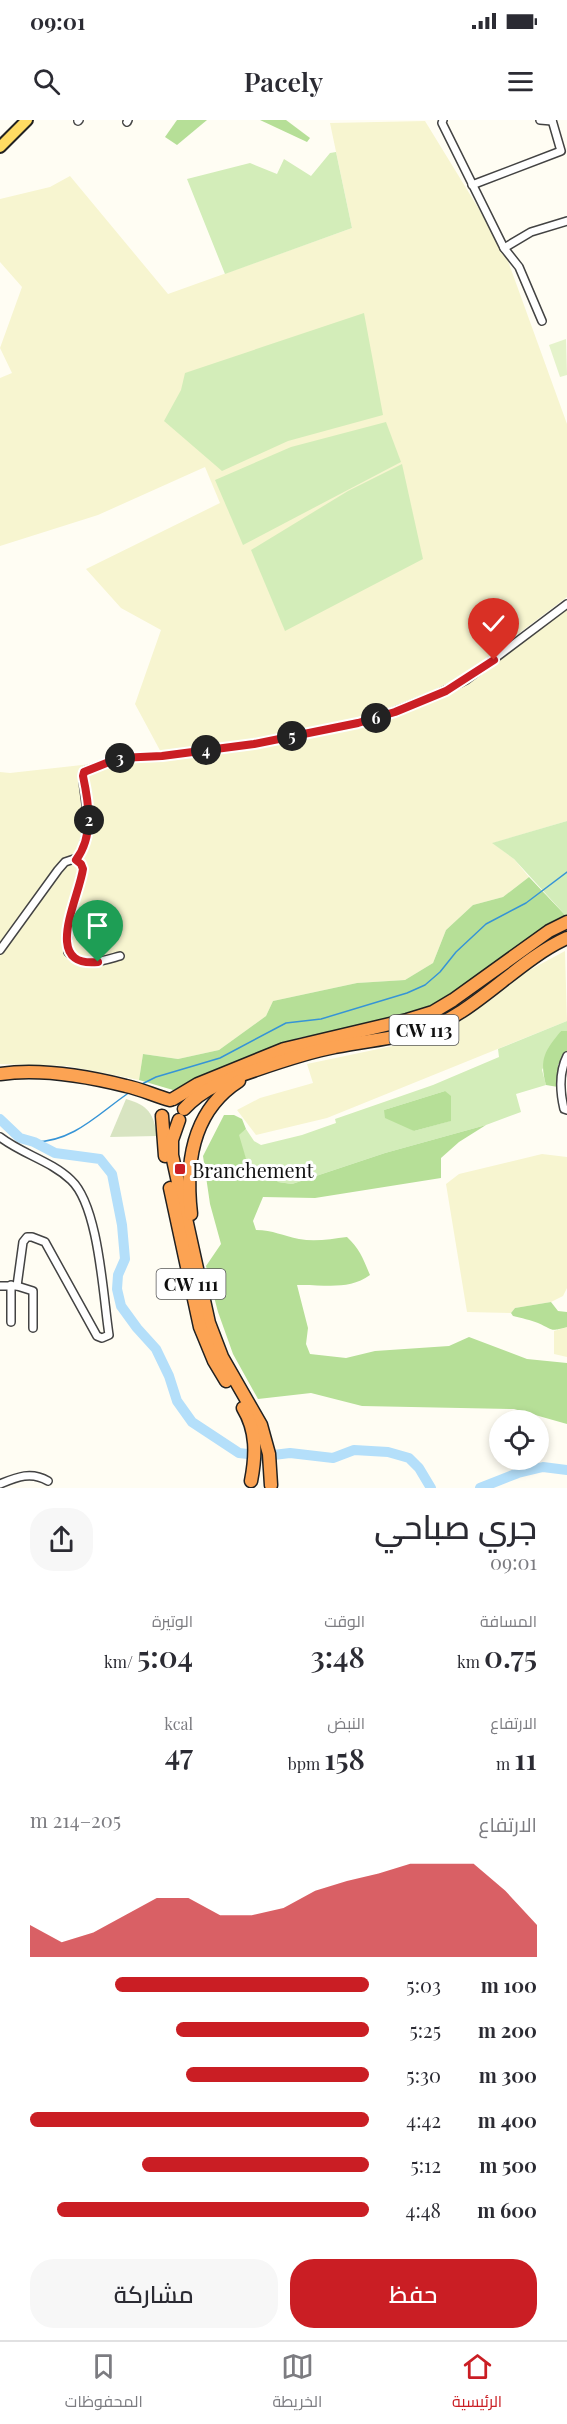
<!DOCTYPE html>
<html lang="ar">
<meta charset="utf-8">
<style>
:root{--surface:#fff;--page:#f7f7f7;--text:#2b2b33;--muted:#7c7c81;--line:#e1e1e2;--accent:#ca1e24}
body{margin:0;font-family:"Playfair Display",Cairo,serif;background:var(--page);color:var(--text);direction:rtl;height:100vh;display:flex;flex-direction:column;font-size:22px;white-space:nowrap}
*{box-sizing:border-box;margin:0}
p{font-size:20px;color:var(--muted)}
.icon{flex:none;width:33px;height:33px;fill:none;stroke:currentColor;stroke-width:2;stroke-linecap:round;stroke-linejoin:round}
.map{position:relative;height:1368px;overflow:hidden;direction:ltr}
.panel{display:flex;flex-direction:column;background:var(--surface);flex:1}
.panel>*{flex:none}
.buttons{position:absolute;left:489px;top:1290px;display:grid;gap:12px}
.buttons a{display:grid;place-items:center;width:60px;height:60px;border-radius:50%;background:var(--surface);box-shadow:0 3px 9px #0003;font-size:30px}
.pin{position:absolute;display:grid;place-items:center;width:51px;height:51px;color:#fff;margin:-62px -26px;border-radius:50% 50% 50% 0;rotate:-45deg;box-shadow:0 0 6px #0007}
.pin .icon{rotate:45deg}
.km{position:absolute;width:30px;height:30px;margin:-15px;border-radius:50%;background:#222;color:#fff;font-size:16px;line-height:30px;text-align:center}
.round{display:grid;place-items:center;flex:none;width:63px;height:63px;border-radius:24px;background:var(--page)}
.summary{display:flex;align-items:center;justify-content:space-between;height:102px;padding:0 30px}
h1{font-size:33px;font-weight:600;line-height:45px}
.metrics{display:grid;grid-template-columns:repeat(3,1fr);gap:9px;height:102px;padding:6px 30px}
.metrics div{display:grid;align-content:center}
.metrics b{font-size:30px;font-weight:600}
.metrics small{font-size:16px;font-weight:400}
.metrics p{font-size:16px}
.chart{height:168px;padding:12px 30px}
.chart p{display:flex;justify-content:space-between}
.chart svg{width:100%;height:108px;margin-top:6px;fill:var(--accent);opacity:.7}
.button{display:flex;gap:12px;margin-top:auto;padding:12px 30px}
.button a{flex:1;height:69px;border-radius:24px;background:var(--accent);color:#fff;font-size:24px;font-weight:600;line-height:69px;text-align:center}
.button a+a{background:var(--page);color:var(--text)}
ul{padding:0 30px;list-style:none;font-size:20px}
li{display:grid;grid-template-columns:96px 72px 1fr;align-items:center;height:45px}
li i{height:15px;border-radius:8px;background:var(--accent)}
.status{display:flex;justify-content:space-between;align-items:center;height:42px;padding:0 30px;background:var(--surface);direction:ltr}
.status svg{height:16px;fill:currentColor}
header{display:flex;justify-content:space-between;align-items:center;height:78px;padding:0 30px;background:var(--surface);font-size:27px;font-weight:600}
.tab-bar{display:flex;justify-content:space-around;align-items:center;height:84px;border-top:2px solid var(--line);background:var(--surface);font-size:16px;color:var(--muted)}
.tab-bar a{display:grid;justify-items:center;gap:3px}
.tab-bar .current{color:var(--accent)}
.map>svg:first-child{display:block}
</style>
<div class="status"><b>09:01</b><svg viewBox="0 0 49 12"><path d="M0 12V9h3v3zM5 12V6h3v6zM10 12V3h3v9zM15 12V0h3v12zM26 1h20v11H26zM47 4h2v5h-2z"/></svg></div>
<header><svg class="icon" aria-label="menu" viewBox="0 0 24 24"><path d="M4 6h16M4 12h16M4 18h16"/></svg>Pacely<svg class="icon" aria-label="search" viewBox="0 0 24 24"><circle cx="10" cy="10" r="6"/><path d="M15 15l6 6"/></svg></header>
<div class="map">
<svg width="567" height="1368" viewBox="0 0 567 1368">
<rect width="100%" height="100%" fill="#fffdf3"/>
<g fill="#f7f5d0">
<polygon points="425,1 504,130 567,304 567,477 440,573 397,594 441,575 567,482 567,701 493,723 514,739 529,757 503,777 473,785 446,810 433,843 405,860 357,863 273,881 266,896 219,930 178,939 143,934 139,960 67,946 0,944 0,652 10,653 163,636 135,584 161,510 121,488 86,449 220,383 205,347 98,395 0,426 0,258 12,253 0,228 22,167 0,142 0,79 50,67 70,56 168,174 352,108 330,3"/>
<polygon points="565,831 567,901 327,998 256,1015 237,990 260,978 313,963 307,944 421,920 441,914 491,880 526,852"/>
<polygon points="542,1034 567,1037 567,1168 563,1176 551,1182 515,1188 511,1193 467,1192 446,1064 459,1054"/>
<polygon points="567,1207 567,1237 554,1234 554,1211"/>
</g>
<g fill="#d3edb9" fill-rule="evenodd">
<polygon points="336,32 352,108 225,154 187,59 250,43 277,54 284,39 311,56 330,33"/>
<polygon points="364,193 383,295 288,321 222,351 164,301 181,270 185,253"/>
<polygon points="386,302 401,342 243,425 215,360 291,327"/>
<polygon points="402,344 423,439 285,511 251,430 348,371"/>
<polygon points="567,701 567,797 514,739 492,723"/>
<path d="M 567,901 L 567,911 L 561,911 L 542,950 L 546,965 L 516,974 L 521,992 L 486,1005 L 385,1033 L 292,1064 L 278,1062 L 263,1048 L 250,1052 L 238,1015 L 246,1009 L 254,1021 L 261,1025 L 302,1015 L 336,1003 L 335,999 L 433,965 L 499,937 L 498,929 ZM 445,971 L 450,1001 L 414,1011 L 384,990 Z"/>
</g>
<g fill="#b6df97">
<polygon points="177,0 207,0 177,25 165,17"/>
<polygon points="260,0 286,0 310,18 307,22"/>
<polygon points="529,757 567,797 432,889 386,901 298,918 173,970 139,960 143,934 178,939 219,930 266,896 273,881 357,863 405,860 433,843 446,810 473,785 503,777"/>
<path d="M 561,911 L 567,911 L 567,941 L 558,944 L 558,967 L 546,965 C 539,938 545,931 561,911 Z"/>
<polygon points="445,971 451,976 451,1001 414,1011 385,998 384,990"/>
<path d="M 224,995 L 234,995 L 242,999 L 246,1009 L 239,1015 L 250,1052 L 267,1048 L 278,1062 L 292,1064 L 385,1033 L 486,1005 L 459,1022 L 441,1038 L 441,1058 L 315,1078 L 263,1077 L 253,1101 L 256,1110 C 273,1110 283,1116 299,1119 C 315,1122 331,1119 347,1117 C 360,1129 363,1139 370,1155 C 348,1171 323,1164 297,1165 L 308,1208 L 306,1224 L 310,1234 L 346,1238 L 375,1231 L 449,1226 L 469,1217 L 527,1239 L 567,1243 L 567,1304 L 514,1289 L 362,1286 L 311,1273 L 258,1279 L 233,1234 L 218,1192 L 206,1146 L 221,1124 L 210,1084 L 203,1036 Z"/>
<path d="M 551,1182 L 558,1191 L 567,1192 L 567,1207 C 549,1212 554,1210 538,1203 C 531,1200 521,1198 513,1196 L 511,1193 L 515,1188 Z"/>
</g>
<path fill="#d8e4c1" d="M 126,979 C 148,985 154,994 157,1016 L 110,1017 Z"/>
<polygon fill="#e5f3cb" points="566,219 567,255 560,257 549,225"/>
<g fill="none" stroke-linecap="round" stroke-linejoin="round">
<g stroke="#3694d6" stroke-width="1.5">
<polyline points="142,964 156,957 220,938 286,903 321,899 407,873 425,865 440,852 456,832 486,804 526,783 567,752"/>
<path d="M 34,1022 C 74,1022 100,992 130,972"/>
</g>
<g stroke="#b4dffa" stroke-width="10">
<polyline points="0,999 20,1018 34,1022 55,1033 100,1039 112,1054 122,1105 125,1139 118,1155 117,1169 121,1186 137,1208 156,1229 169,1256 177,1281 192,1302 239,1333 265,1336 290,1333 333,1338 354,1330 388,1332 409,1338 419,1348 431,1368"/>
<polyline points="480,1368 518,1353 543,1347 567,1350"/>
</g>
<g stroke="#434343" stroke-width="10">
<g id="street">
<polyline points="443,0 442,3 504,128 519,147 542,201"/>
<polyline points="540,0 552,1"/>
<polyline points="78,1 79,0"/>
<polyline points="127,2 128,0"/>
<polyline points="472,65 561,31 552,0"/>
<polyline points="504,128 531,112 567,101"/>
<path d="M 76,740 C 100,707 77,663 85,651 L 119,638 L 162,636 L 254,624 L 359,603 L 386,595 L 436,575 L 466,560 L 567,484"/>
<path d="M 0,830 L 58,750 L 65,742 L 74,739 L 81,744 L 83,749 L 68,807 L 68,832 C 82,849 102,841 120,836"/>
<path d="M 567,936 C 559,952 560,972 564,989 L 567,990"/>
<path d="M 0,1017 C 22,1034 51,1041 71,1060 C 99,1086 103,1176 109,1215 L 102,1218 L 97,1216 L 45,1122 L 32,1117 L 27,1117 L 23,1122 L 17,1166"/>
<polyline points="11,1165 11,1202"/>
<polyline points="0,1166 17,1166 33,1171 33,1208"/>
<path d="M 0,1364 C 17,1357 31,1351 48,1361"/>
</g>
</g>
<g stroke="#212121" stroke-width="14">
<polyline id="primary" points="0,27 27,0"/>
</g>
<g stroke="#212121" stroke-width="15">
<g id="highway">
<path d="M 0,954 C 41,948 86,956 126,966 C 141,969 155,976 170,980"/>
<polyline points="173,979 198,964 284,929 407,900 433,892 453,880 549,811 567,802"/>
<path d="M 184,989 C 204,967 229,959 256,950 C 282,941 308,932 335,927 C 363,921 393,919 421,911 C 473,896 516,841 567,818"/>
<polyline points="162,996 165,1036"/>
<polyline points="179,1000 172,1020 172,1035 209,1203 222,1237 261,1305 269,1334 271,1365"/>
<polyline points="170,1068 200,1207 214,1241 226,1261"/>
<path d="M 191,1094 C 185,1043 192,991 239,961"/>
<path d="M 243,1288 C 257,1311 256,1335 251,1361"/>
</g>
</g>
<use href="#street" stroke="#fff" stroke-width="7"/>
<use href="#primary" stroke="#ffdb63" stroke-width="10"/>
<use href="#highway" stroke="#fca353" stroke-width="12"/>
</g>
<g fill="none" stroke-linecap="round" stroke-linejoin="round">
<g stroke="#fff" stroke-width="12">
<path id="route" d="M 98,842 C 41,848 79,778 83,749 L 81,744 L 76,740 C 94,716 89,684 83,656 L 84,652 L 119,638 L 162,636 L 254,624 L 358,603 L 395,592 L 446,571 L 494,540"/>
</g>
<use href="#route" stroke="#ca1e24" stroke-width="8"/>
</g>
<rect fill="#ca1e24" stroke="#fff" stroke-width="2" x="174" y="1043" width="12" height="12" rx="3"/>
<g text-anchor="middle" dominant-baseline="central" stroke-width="6" stroke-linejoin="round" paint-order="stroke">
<g fill="#fff" stroke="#585858" stroke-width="1.5">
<rect x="389.5" y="895" width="69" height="30" rx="4.5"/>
<rect x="156.5" y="1149" width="69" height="30" rx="4.5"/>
</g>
<g font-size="18" font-weight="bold" fill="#101010">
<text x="424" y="910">CW 113</text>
<text x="191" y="1164">CW 111</text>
</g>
<g font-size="20" fill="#101010" stroke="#fff" text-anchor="start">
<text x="192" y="1049">Branchement</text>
</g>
</g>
</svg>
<div class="buttons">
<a><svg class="icon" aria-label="locate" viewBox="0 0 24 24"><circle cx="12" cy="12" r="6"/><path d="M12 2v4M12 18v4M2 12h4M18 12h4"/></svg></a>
</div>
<div class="pin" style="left:98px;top:842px;background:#1e9e55"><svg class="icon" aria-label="arrive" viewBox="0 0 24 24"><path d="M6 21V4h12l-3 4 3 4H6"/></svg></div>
<div class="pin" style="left:494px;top:540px;background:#d93025"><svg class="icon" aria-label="check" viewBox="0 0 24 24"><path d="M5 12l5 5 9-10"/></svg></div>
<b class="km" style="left:89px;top:700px">2</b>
<b class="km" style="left:120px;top:638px">3</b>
<b class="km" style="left:206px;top:630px">4</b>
<b class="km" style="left:292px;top:616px">5</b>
<b class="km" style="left:376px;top:598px">6</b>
</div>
<section class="panel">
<div class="summary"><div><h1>جري صباحي</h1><p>09:01</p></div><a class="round"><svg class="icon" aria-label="share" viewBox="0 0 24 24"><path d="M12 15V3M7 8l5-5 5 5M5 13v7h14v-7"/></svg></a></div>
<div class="metrics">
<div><p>المسافة</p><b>0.75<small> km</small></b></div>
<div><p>الوقت</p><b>3:48</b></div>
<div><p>الوتيرة</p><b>5:04<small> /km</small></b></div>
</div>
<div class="metrics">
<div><p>الارتفاع</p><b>11<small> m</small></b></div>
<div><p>النبض</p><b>158<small> bpm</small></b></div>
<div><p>kcal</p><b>47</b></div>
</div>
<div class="chart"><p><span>الارتفاع</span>205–214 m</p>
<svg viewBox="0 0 160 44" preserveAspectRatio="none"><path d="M0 44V31L10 38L20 34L30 27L40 20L50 20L60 27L70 27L80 24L90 17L100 13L110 10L120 6L130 6L140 6L150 17L160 31V44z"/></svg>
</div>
<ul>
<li><b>100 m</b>5:03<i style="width:75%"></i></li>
<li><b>200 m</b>5:25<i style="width:57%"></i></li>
<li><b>300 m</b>5:30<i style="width:54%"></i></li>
<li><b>400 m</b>4:42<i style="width:100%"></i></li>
<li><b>500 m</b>5:12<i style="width:67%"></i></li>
<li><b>600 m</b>4:48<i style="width:92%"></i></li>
</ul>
<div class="button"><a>حفظ</a><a>مشاركة</a></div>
</section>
<nav class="tab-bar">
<a class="current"><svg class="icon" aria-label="home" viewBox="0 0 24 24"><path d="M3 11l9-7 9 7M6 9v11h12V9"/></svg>الرئيسية</a>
<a><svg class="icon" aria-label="map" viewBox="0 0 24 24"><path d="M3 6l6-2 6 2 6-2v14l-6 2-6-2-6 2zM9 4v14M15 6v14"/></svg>الخريطة</a>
<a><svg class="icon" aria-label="saved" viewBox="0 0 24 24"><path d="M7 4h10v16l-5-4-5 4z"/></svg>المحفوظات</a>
</nav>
